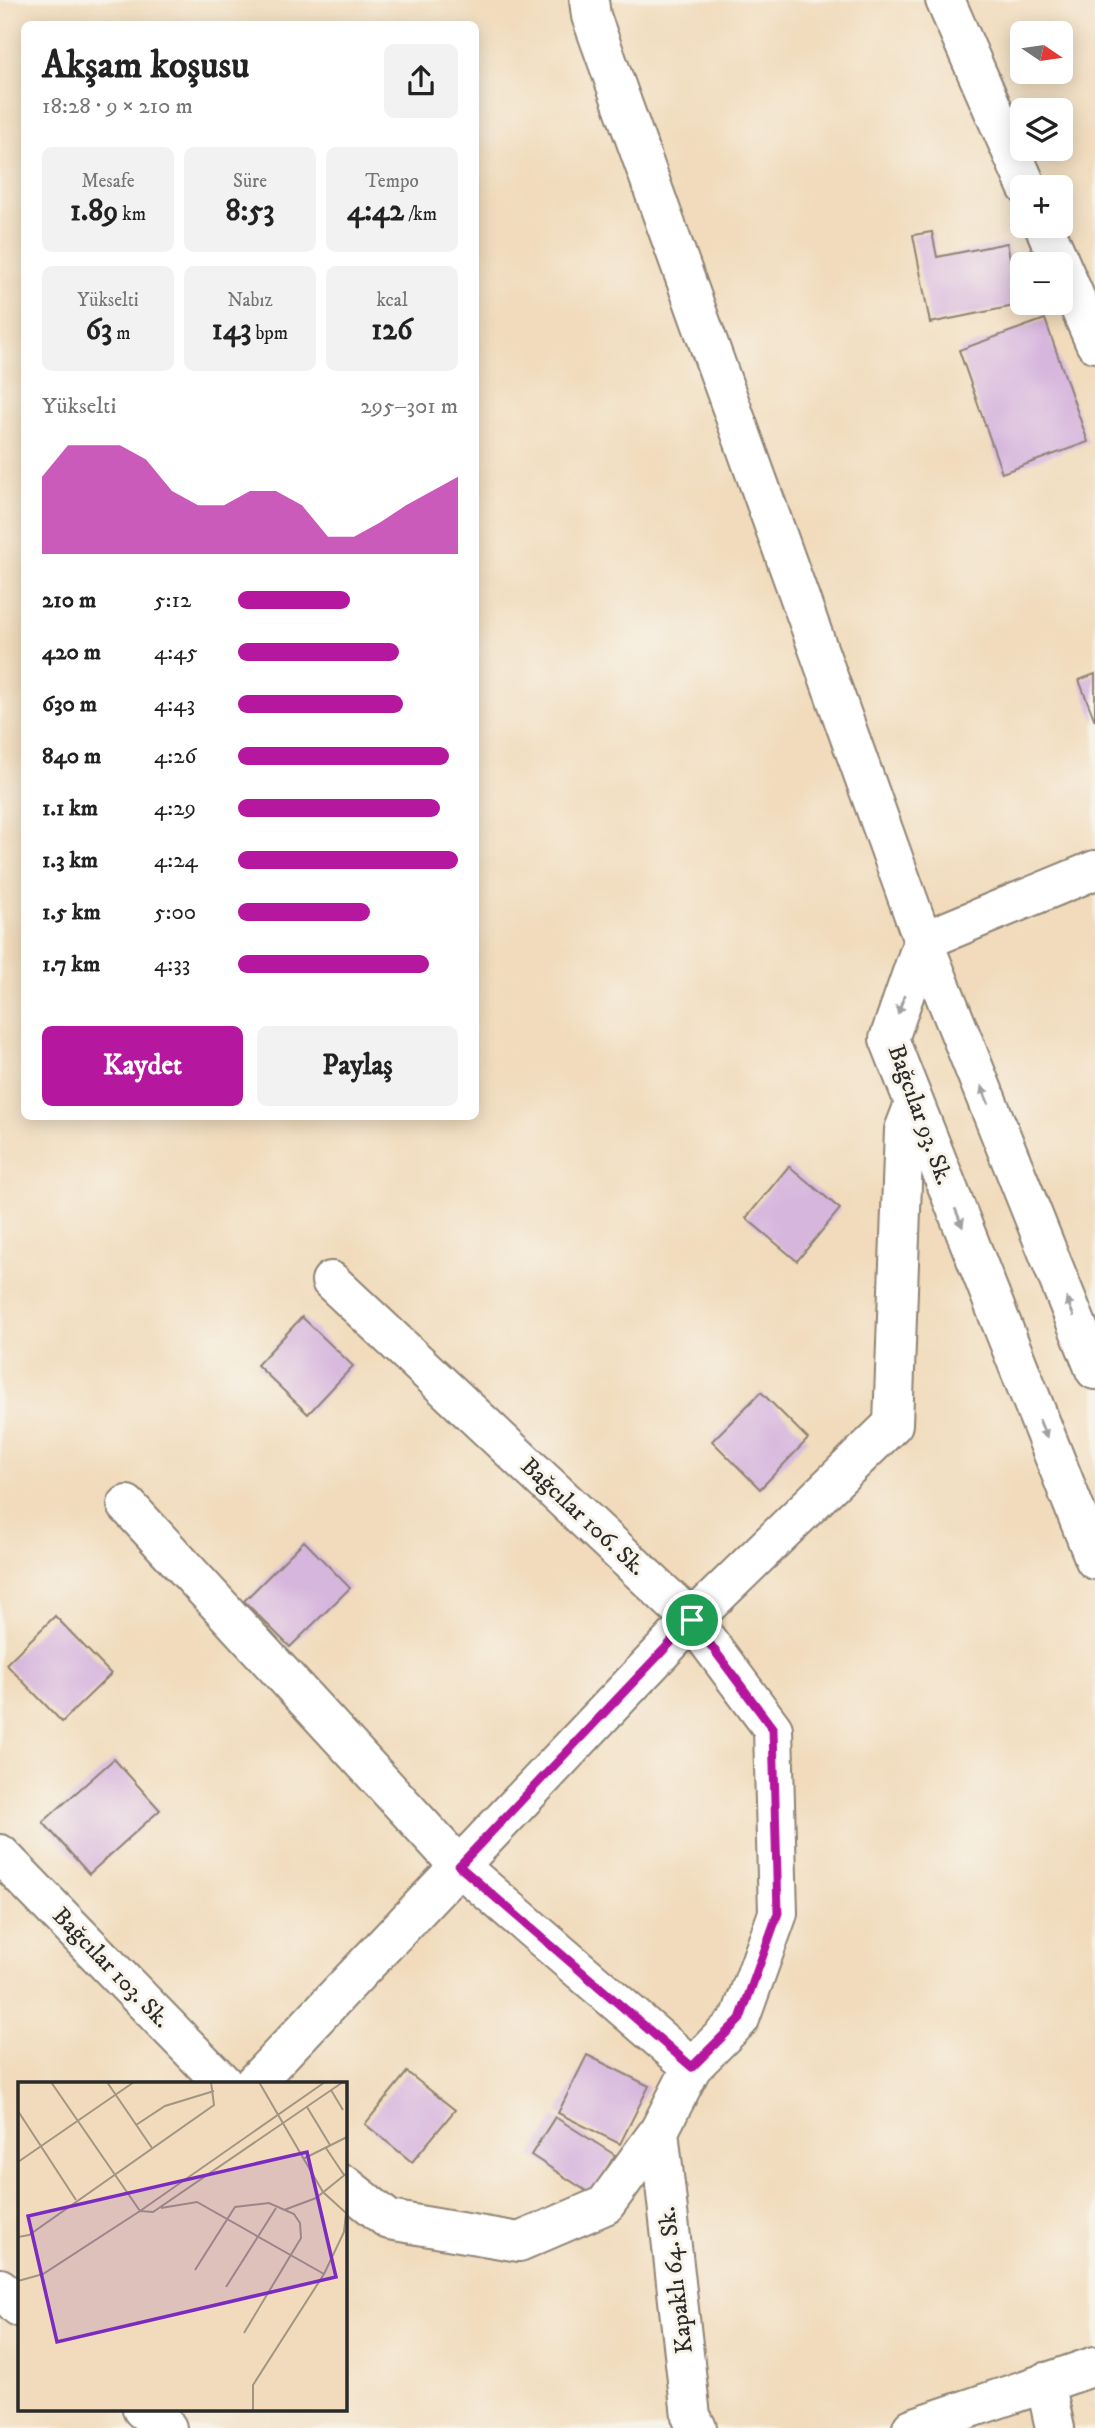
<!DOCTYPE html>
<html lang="tr">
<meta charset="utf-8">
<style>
:root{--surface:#fff;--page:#f2f2f2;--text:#222;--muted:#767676;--accent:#b5179e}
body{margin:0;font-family:"IM FELL DW Pica",serif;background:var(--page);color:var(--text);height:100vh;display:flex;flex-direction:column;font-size:26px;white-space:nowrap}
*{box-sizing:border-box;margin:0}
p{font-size:23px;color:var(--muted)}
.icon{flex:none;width:38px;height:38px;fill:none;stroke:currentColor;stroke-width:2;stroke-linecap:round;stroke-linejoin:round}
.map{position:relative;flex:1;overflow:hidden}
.panel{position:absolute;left:21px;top:21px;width:458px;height:1099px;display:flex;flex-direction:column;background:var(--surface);border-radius:10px;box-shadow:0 4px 18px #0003}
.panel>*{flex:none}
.needle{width:46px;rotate:103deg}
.buttons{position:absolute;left:1010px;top:21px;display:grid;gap:14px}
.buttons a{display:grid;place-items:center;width:63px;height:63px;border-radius:10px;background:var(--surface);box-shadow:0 4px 18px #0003;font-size:35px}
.pin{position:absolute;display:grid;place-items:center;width:60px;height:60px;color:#fff;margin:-30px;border:4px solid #fff;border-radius:50%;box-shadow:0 2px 7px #0007}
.round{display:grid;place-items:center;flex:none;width:74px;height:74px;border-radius:10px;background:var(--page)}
.head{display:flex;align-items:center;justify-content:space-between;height:119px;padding:0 21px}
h1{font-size:38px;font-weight:800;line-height:52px}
.figures{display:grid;grid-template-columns:repeat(3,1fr);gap:10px;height:119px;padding:7px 21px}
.figures div{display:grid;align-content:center;border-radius:10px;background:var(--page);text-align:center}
.figures b{font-size:30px;font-weight:800}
.figures small{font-size:19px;font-weight:400}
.figures p{font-size:19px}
.chart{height:196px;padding:14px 21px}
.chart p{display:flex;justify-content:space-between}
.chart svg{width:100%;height:126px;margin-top:7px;fill:var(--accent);opacity:.7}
.primary-button{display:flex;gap:14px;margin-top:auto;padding:14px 21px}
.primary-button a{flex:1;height:80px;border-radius:10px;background:var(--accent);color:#fff;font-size:28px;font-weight:800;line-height:80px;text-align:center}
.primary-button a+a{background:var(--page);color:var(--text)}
ul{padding:0 21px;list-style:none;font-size:23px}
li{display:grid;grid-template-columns:112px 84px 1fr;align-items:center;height:52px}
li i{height:18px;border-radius:9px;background:var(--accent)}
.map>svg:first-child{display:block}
</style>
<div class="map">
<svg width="1095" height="2428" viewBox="0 0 1095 2428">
<rect width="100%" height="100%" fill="#f7f3e8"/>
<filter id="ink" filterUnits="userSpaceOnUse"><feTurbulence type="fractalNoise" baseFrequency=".0143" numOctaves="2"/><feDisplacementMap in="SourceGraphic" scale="14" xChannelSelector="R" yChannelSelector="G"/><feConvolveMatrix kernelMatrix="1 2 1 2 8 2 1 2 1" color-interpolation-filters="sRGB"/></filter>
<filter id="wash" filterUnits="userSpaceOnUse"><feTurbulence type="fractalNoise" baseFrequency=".00686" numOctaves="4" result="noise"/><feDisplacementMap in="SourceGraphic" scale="28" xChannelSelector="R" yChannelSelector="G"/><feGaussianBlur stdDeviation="1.57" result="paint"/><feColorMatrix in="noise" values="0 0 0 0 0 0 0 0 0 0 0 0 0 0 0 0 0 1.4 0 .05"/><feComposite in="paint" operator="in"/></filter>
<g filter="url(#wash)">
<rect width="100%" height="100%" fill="#f1dbbc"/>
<g id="blocks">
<g fill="#d7b6de">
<polygon points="932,232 937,257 1007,243 1019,305 930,323 913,235"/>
<polygon points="1045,319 1088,442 1002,473 959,350"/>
<polygon points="1095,674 1095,721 1079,680"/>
<polygon points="789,1166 840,1209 797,1261 746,1218"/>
<polygon points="302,1317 353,1366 308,1414 257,1365"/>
<polygon points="761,1392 808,1439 760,1489 712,1441"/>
<polygon points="304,1541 350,1588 290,1647 244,1601"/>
<polygon points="55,1616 111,1674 62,1722 6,1664"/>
<polygon points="114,1759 160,1810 89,1874 43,1822"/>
<polygon points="587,2055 649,2086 620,2144 558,2113"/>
<polygon points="407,2072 455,2110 412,2162 365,2124"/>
<polygon points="555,2117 615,2155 591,2194 531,2155"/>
</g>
</g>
</g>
<g filter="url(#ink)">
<use href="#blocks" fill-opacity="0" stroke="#8e8374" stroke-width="2"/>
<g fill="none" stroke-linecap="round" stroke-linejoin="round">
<g stroke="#8e8374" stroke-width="42">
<g id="minor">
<polyline points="945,0 1027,187"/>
<polyline points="1044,226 1095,343"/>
<polyline points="923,941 1095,870"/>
<polyline points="331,1281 692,1620 773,1729 778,1913 740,2019 692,2067 659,2131 605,2205 519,2242 389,2220 345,2185"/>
<polyline points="127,1505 459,1866 692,2067"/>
<polyline points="0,1854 223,2083"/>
<polyline points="254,2083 692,1620 893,1424 904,1130 914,1104"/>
<polyline points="659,2131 691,2416 697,2428"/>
<polyline points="0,2288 19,2307"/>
<polyline points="1045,2382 1055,2428"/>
<polyline points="142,2409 167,2428"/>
<polyline points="912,2428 1095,2366"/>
</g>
</g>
<g stroke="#8e8374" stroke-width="42">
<g id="tertiary">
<polyline points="589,0 591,16 923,941 1095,1370"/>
<polyline points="923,941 889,1039 1095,1560"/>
</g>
</g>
<use href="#minor" stroke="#fff" stroke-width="38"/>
<use href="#tertiary" stroke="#fff" stroke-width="38"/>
</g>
<defs><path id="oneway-solid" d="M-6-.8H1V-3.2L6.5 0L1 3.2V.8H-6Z" transform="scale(1.75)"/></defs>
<g fill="#a0a0a0">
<use href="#oneway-solid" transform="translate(901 1005) rotate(109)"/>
<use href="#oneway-solid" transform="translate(985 1095) rotate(-112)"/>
<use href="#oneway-solid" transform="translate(959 1218) rotate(68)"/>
<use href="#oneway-solid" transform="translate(1070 1307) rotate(-112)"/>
<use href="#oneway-solid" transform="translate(1043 1429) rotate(68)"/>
</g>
</g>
<g fill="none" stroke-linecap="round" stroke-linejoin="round" filter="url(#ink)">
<g stroke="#fff" stroke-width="14">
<polygon id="route" points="692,1620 773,1729 778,1913 740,2019 692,2067 459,1866"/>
</g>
<use href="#route" stroke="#b5179e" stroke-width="9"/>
</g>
<g text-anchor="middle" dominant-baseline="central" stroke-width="6" stroke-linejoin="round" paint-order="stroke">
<g font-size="24" fill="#2b2b2b" stroke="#f7f3e8">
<text transform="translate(920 1115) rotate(70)">Bağcılar 93. Sk.</text>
<text transform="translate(583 1517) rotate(43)">Bağcılar 106. Sk.</text>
<text transform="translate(111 1968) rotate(46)">Bağcılar 103. Sk.</text>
<text transform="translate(676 2280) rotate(-97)">Kapaklı 64. Sk.</text>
</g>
</g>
<g transform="translate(18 2082)">
<rect width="329" height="329" fill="#f1dbbc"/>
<path fill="none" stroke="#a29582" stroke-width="2" d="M 33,0 L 122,129M 89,0 L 134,66M 241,0 L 305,110 L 328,131M 313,8 L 325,28M 289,25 L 312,63M 0,29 L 58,118M 118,43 L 147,24 L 196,9M 308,66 L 326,93M 285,77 L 329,55M 0,80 L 116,0M 143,126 L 179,120 L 306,192M 266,128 L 298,116 L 329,91M 122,129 L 135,130 L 325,0M 0,155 L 11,153 L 196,23 L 193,0M 177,188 L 217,125 L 251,121 L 276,132 L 282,141 L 283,156 L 226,251M 0,199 L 25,192 L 122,129 L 307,0M 208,205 L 258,126M 235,329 L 235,303 L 306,192 L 326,150 L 328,131"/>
<path fill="#7b2cbf" fill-opacity="0.15" stroke="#7b2cbf" stroke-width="3.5" d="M 289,70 L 318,195 L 39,260 L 10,134 Z"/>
<rect width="329" height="329" fill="none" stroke="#2b2b2b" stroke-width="3.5"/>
</g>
</svg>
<div class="buttons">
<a><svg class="needle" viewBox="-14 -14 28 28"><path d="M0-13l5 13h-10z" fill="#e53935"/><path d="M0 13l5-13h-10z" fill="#767676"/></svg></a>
<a><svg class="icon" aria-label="layers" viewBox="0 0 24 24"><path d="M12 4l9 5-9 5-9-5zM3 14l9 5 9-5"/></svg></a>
<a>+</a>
<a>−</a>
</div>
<div class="pin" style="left:692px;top:1620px;background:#1e9e55"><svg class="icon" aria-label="arrive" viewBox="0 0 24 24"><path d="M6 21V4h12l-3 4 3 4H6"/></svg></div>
<section class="panel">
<div class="head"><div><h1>Akşam koşusu</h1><p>18:28 · 9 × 210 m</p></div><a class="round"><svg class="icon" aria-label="share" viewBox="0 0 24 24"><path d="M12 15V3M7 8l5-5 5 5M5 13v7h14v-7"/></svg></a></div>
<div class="figures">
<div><p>Mesafe</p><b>1.89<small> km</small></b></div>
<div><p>Süre</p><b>8:53</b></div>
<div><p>Tempo</p><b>4:42<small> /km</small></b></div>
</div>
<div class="figures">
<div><p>Yükselti</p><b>63<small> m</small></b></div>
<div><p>Nabız</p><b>143<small> bpm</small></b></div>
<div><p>kcal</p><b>126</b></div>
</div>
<div class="chart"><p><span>Yükselti</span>295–301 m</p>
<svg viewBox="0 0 160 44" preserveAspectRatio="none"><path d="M0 44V17L10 6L20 6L30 6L40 11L50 22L60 27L70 27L80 22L90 22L100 27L110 38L120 38L130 33L140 27L150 22L160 17V44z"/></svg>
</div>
<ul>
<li><b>210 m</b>5:12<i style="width:51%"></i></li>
<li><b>420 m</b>4:45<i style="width:73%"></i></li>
<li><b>630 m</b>4:43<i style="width:75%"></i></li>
<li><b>840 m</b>4:26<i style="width:96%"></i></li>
<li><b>1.1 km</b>4:29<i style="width:92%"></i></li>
<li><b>1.3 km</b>4:24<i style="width:100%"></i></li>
<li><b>1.5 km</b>5:00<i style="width:60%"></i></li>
<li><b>1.7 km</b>4:33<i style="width:87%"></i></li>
</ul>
<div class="primary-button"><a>Kaydet</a><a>Paylaş</a></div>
</section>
</div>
